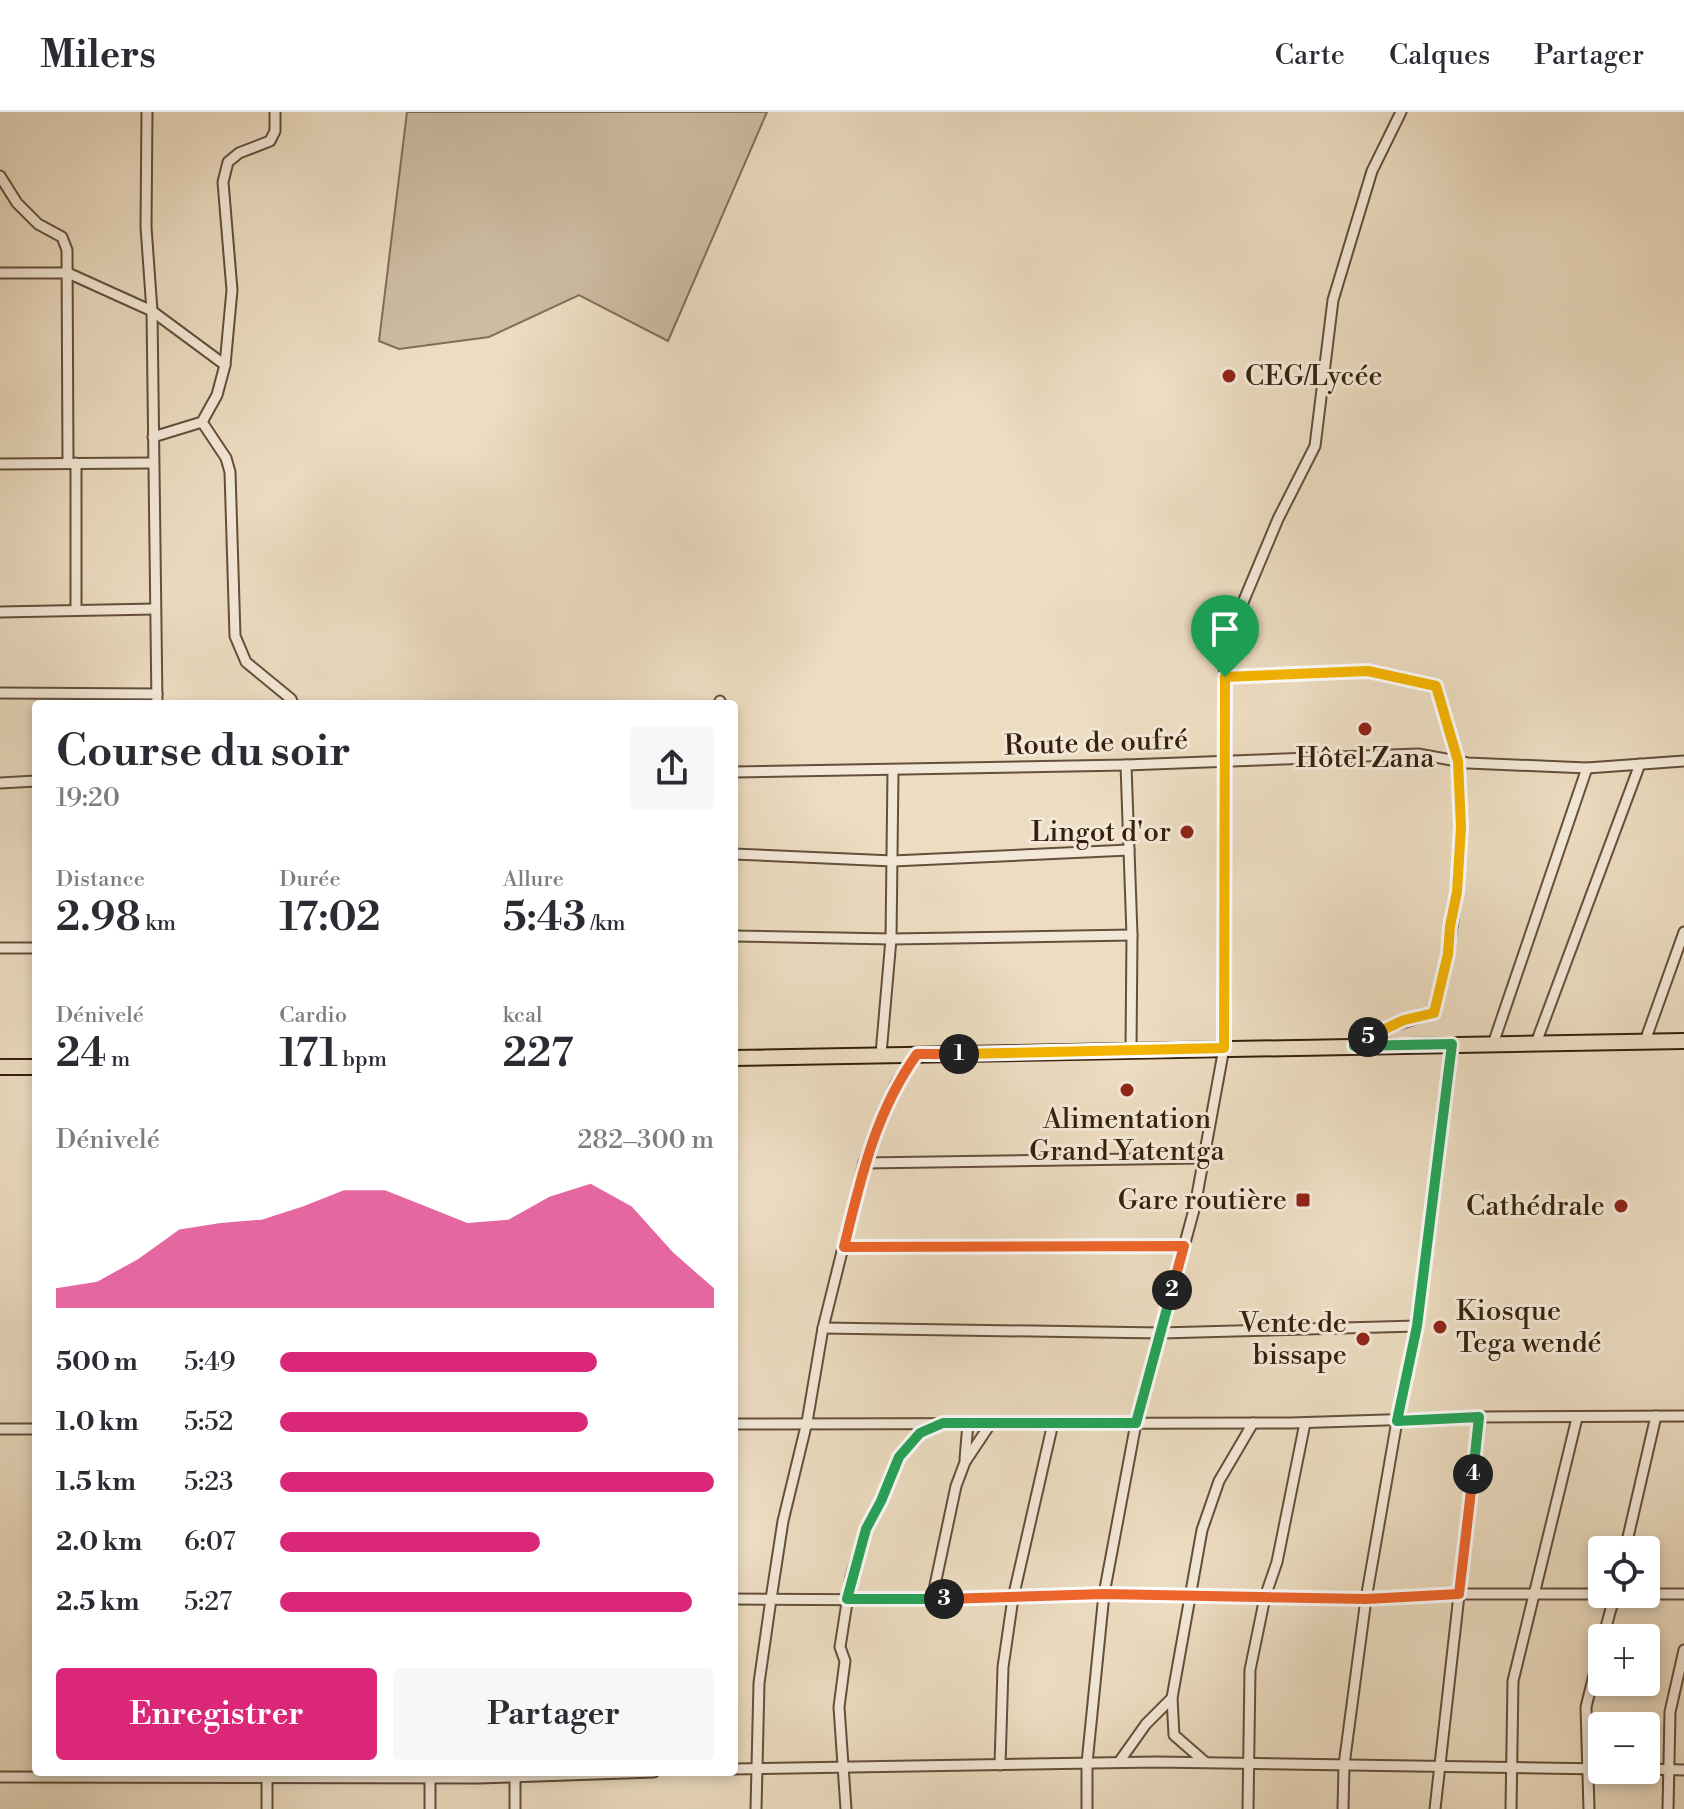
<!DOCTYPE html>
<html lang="fr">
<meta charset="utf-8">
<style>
:root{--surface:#fff;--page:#f7f7f7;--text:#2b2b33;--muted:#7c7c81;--line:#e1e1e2;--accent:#db2777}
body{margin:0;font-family:"Libre Bodoni",serif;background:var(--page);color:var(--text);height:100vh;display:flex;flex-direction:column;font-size:30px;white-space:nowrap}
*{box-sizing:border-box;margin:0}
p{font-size:26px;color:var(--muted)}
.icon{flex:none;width:44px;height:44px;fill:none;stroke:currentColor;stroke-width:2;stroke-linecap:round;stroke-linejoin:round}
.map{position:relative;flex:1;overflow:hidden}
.side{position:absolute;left:32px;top:588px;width:706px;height:1076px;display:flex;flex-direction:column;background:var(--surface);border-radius:8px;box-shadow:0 4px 12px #0003}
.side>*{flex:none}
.tools{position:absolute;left:1588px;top:1424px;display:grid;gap:16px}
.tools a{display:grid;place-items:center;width:72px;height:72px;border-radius:8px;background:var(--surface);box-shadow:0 4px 12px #0003;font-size:40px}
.pin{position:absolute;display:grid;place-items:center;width:68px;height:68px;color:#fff;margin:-82px -34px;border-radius:50% 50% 50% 0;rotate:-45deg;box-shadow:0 0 8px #0007}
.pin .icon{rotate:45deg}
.km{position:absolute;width:40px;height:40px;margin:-20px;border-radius:50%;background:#222;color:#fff;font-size:22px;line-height:40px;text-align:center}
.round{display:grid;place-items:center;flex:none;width:84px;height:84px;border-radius:8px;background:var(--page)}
.summary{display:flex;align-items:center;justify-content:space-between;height:136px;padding:0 24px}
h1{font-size:44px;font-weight:600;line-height:60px}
.figures{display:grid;grid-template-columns:repeat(3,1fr);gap:12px;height:136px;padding:8px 24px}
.figures div{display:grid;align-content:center}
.figures b{font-size:40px;font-weight:600}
.figures small{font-size:22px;font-weight:400}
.figures p{font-size:22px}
.chart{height:224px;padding:16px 24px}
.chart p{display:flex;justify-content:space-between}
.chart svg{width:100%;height:144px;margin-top:8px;fill:var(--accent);opacity:.7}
.button{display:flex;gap:16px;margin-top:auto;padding:16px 24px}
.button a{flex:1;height:92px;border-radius:8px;background:var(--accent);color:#fff;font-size:32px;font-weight:600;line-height:92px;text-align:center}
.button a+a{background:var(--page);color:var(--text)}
ul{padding:0 24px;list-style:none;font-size:26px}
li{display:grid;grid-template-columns:128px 96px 1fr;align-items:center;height:60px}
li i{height:20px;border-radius:10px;background:var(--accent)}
header{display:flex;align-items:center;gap:48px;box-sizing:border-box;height:112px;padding:0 40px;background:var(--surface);border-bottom:2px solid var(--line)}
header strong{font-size:38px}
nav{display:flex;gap:44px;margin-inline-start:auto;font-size:28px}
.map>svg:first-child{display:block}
</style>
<header>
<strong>Milers</strong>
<nav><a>Carte</a><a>Calques</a><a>Partager</a></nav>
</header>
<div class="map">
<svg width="1684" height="1697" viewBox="0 0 1684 1697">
<rect width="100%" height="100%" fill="#ecdcc1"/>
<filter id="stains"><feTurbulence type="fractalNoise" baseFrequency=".0025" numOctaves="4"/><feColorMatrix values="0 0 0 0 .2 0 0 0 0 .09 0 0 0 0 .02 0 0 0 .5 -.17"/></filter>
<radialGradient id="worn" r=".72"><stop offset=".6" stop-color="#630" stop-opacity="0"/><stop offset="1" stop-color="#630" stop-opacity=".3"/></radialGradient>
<polygon fill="#cdbca2" stroke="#826e58" stroke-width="2" points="407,0 767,0 668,229 579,183 489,225 399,237 379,229"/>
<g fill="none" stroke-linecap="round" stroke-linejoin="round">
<g stroke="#644f3a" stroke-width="13">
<g id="minor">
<polyline points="147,0 146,115 152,199 157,592"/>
<polyline points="0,64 17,91 38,112 62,125 67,138 68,351"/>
<polyline points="0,161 68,161 152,199 225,253"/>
<polyline points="202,310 226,346 230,360 235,524 246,550 291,587 293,592"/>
<polyline points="153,325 202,310 217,283 225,253 232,178 223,70 228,50 239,41 270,29 275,19 275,0"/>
<polyline points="76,351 76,498"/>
<polyline points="0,352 152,351"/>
<polyline points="0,500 155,497"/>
<polyline points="1225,565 1368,559 1436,574 1458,649 1461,715 1457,780 1448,842 1434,901 1377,919 1354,934"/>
<polyline points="0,581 157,582"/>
<polyline points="720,589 720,592"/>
<polyline points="1126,653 1132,823 1131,938"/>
<polyline points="734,660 1126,653 1418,642 1468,651 1587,656 1684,649"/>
<polyline points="0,671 36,669"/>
<polyline points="734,742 893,749 1129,738"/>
<polyline points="734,824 891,827 1132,823"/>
<polyline points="0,836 36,836"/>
<polyline points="1645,929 1684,820"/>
<polyline points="1536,931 1640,652"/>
<polyline points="1493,932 1587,656"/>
<polyline points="881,942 891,827 893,659"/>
<polyline points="864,1051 1204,1046"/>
<polyline points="844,1135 1184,1134"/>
<polyline points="823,1216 1161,1221 1417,1214"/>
<polyline points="734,1312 1291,1311 1479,1305 1684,1304"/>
<polyline points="0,1317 36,1317"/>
<polyline points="965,1347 968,1311"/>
<polyline points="1625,1438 1656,1304"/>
<polyline points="734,1487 913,1488 1104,1482 1366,1487 1459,1482 1684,1482"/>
<polyline points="932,1487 956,1374 965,1350 991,1311"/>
<polyline points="1603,1526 1615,1482"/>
<polyline points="1119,1650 1146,1612 1172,1586"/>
<polyline points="1205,1650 1174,1623 1172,1586 1202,1418 1219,1369 1253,1311"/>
<polyline points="1000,1653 1003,1555 1013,1486 1053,1311"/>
<polyline points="734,1657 1156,1650 1602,1657"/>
<polyline points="1646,1657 1684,1658"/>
<polyline points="515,1660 515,1697"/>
<polyline points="267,1663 267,1697"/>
<polyline points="430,1663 430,1697"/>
<polyline points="0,1665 478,1666 654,1660"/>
<polyline points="756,1697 759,1571 771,1487 783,1409 807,1310 823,1216 864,1051 896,972 917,942"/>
<polyline points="846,1697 839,1595 845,1549 840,1535 851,1465 866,1417 881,1389 899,1345 920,1321 939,1312"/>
<polyline points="1087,1697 1087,1651 1104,1482 1136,1311 1195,1094 1224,936 1226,583 1223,538 1278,407 1315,334 1333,188 1372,59 1401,0"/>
<polyline points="1248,1697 1250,1558 1265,1485 1277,1450 1305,1311"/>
<polyline points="1343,1697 1344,1653 1366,1487 1397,1309 1417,1214 1452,932"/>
<polyline points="1435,1697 1479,1305"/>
<polyline points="1511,1697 1513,1569 1577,1306"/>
<polyline points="1589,1697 1586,1595 1602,1531"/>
<polyline points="1668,1697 1670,1600 1684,1538"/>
</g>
</g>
<g stroke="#36200d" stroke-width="18">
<g id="primary">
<polyline points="734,946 1684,929"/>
<polyline points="0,955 36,955"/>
</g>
</g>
<use href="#minor" stroke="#f3e8d7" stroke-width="9"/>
<use href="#primary" stroke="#ecdcc1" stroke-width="14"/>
</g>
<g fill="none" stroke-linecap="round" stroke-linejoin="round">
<g stroke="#fff" stroke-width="16">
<polyline id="split-1" points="959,942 1224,936 1225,565"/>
</g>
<g stroke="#fff" stroke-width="16">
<path id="split-2" d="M 959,942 L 917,942 C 875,1001 861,1065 844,1135 L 1184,1134 L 1172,1178"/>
</g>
<g stroke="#fff" stroke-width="16">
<polyline id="split-3" points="944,1487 847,1487 866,1417 881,1389 899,1345 920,1321 943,1311 1136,1311 1172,1178"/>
</g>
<g stroke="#fff" stroke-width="16">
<polyline id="split-4" points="944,1487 1104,1482 1366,1487 1459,1482 1473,1362"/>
</g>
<g stroke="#fff" stroke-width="16">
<polyline id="split-5" points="1368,925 1354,934 1452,932 1417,1214 1397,1309 1479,1305 1473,1362"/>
</g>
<g stroke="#fff" stroke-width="16">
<polyline id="split-6" points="1225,565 1368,559 1436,574 1458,649 1461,715 1457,780 1450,814 1448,842 1434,901 1404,908 1368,925"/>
</g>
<use href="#split-1" stroke="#f5b400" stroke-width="10"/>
<use href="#split-2" stroke="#f0652b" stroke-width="10"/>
<use href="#split-3" stroke="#22a559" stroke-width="10"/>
<use href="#split-4" stroke="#f0652b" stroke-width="10"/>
<use href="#split-5" stroke="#22a559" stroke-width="10"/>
<use href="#split-6" stroke="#f5b400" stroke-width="10"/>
</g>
<g fill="#8f2418" stroke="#f3e8d7" stroke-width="3">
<circle cx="1229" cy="264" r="8"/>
<circle cx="1365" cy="617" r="8"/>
<circle cx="1187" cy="720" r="8"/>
<circle cx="1127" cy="978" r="8"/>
<rect x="1295" y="1080" width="16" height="16" rx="4"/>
<circle cx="1621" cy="1094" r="8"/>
<circle cx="1440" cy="1215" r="8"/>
<circle cx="1363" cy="1227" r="8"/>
</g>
<g text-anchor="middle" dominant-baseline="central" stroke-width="6" stroke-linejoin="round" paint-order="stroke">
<g font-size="28" fill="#36200d" stroke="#f3e8d7" text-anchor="end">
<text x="1245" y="264" text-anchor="start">CEG/Lycée</text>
<text x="1365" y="646" text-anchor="middle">Hôtel Zana</text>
<text x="1171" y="720">Lingot d'or</text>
<text x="1127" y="1007" text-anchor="middle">Alimentation<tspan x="1127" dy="32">Grand Yatentga</tspan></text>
<text x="1287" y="1088">Gare routière</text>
<text x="1605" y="1094">Cathédrale</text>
<text x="1456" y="1199" text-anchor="start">Kiosque<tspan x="1456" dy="32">Tega wendé</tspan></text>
<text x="1347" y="1211">Vente de<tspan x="1347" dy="32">bissape</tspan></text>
</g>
<g font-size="28" fill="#36200d" stroke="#f3e8d7">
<text transform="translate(1096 631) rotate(-2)">Route de oufré</text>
</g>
</g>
<rect width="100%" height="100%" filter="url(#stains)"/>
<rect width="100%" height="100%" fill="url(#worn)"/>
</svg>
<div class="tools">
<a><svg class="icon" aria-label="locate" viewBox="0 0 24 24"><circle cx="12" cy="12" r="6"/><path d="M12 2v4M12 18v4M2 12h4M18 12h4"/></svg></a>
<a>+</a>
<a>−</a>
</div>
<div class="pin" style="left:1225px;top:565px;background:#1e9e55"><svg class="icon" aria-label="arrive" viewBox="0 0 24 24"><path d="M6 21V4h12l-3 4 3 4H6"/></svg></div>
<b class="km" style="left:959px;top:942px">1</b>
<b class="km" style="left:1172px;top:1178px">2</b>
<b class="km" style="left:944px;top:1487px">3</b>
<b class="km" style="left:1473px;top:1362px">4</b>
<b class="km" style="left:1368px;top:925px">5</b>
<section class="side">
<div class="summary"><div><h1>Course du soir</h1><p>19:20</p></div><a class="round"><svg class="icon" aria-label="share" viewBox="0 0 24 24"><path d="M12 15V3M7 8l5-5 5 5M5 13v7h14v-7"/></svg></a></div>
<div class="figures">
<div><p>Distance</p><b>2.98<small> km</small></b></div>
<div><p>Durée</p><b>17:02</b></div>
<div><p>Allure</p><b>5:43<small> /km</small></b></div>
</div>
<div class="figures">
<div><p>Dénivelé</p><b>24<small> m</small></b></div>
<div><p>Cardio</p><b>171<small> bpm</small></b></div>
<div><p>kcal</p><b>227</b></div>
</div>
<div class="chart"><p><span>Dénivelé</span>282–300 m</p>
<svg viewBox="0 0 160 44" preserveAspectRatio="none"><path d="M0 44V38L10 36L20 29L30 20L40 18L50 17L60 13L70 8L80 8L90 13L100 18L110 17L120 10L130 6L140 13L150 27L160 38V44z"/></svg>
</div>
<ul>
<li><b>500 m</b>5:49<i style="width:73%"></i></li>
<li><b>1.0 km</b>5:52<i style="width:71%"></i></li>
<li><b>1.5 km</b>5:23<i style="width:100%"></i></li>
<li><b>2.0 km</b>6:07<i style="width:60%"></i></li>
<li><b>2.5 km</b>5:27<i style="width:95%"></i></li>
</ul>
<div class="button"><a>Enregistrer</a><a>Partager</a></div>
</section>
</div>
